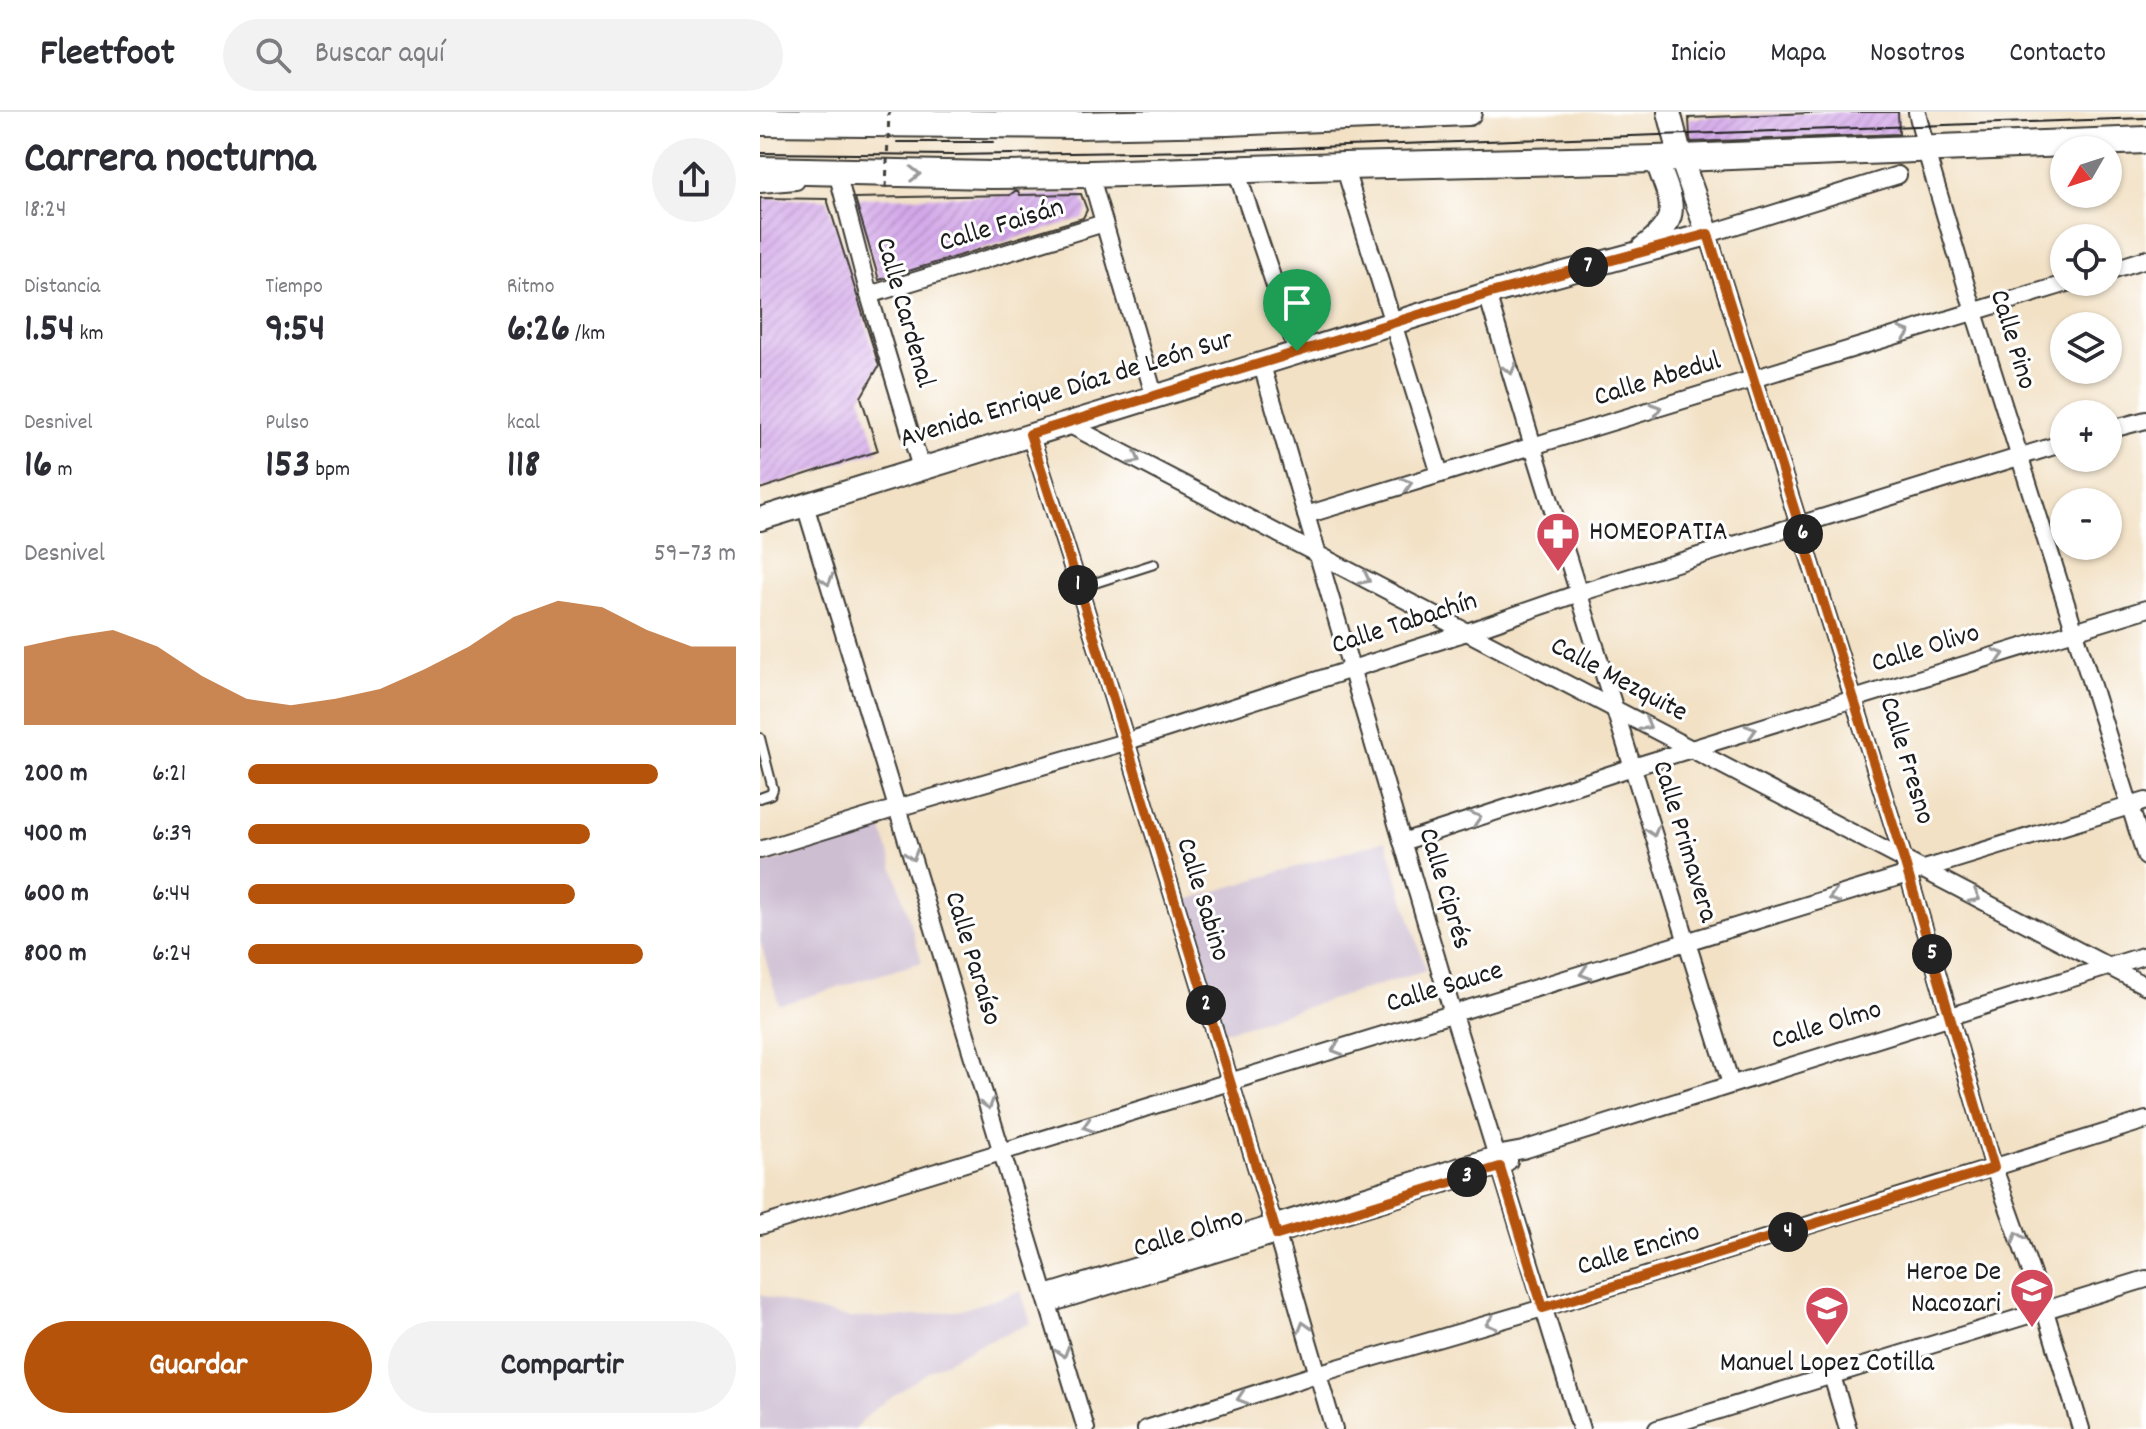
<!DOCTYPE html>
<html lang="es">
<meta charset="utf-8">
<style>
:root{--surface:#fff;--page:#f2f2f3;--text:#2b2b33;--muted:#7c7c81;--line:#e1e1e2;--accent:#b45309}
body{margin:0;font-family:Dekko,sans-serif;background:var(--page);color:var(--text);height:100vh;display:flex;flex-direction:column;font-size:30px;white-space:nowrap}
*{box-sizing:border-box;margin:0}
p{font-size:26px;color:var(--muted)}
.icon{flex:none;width:44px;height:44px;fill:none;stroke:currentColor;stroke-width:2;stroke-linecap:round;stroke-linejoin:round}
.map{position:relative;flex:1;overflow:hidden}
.side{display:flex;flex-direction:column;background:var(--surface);width:760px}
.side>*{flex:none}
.needle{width:52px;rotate:231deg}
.fabs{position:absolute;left:1290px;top:24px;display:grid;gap:16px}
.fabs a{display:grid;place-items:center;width:72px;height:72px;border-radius:50%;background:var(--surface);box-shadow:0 2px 6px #0004;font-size:40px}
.pin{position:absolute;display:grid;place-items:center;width:68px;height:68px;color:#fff;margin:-82px -34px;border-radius:50% 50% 50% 0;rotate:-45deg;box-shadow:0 0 8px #0007}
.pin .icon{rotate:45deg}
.km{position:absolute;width:40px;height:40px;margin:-20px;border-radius:50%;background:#222;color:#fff;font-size:22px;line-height:40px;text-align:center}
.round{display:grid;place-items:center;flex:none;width:84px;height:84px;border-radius:42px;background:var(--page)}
.head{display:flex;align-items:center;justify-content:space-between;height:136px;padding:0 24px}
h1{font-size:44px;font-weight:700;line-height:60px}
.figures{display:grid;grid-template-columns:repeat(3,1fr);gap:12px;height:136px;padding:8px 24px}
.figures div{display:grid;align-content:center}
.figures b{font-size:40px;font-weight:700}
.figures small{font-size:22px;font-weight:400}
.figures p{font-size:22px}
.chart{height:224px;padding:16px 24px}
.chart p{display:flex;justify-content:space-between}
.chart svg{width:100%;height:144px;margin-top:8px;fill:var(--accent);opacity:.7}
.cta{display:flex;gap:16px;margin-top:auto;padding:16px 24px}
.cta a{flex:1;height:92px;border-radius:48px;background:var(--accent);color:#fff;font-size:32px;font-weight:700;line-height:92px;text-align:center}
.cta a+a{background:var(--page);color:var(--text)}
ul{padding:0 24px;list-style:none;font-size:26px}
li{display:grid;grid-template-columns:128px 96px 1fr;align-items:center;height:60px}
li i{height:20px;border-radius:10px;background:var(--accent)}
header{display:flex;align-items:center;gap:48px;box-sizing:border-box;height:112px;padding:0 40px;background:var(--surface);border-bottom:2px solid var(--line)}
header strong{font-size:38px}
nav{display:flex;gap:44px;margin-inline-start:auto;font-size:28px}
.search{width:560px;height:72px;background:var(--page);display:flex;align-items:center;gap:20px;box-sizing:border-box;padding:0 28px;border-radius:44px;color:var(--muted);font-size:30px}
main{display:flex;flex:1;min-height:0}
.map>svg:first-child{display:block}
</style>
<header>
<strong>Fleetfoot</strong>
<div class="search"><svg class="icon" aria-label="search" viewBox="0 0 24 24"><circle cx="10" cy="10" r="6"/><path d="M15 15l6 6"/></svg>Buscar aquí</div>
<nav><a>Inicio</a><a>Mapa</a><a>Nosotros</a><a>Contacto</a></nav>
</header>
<main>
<section class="side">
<div class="head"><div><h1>Carrera nocturna</h1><p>18:24</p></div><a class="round"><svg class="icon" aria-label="share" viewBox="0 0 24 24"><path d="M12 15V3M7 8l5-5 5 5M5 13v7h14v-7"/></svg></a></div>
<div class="figures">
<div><p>Distancia</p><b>1.54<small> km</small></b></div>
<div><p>Tiempo</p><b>9:54</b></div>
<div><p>Ritmo</p><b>6:26<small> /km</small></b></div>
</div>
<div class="figures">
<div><p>Desnivel</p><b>16<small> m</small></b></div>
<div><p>Pulso</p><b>153<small> bpm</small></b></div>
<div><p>kcal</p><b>118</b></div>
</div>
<div class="chart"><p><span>Desnivel</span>59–73 m</p>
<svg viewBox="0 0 160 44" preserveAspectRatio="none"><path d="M0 44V20L10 17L20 15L30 20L40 29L50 36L60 38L70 36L80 33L90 27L100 20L110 11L120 6L130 8L140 15L150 20L160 20V44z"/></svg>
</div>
<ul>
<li><b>200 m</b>6:21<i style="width:84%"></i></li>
<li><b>400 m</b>6:39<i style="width:70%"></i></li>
<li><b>600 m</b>6:44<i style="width:67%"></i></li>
<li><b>800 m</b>6:24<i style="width:81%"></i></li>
</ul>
<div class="cta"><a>Guardar</a><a>Compartir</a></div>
</section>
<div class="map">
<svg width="1386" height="1317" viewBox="0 0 1386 1317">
<defs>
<pattern id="building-hatch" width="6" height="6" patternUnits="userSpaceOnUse" patternTransform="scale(2)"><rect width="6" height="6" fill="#d3a7e9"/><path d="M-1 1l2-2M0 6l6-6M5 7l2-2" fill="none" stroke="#b58fc7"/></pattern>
</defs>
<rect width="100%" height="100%" fill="#fff"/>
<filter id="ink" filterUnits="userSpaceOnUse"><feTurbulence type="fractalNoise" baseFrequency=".0125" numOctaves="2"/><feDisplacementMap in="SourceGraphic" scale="16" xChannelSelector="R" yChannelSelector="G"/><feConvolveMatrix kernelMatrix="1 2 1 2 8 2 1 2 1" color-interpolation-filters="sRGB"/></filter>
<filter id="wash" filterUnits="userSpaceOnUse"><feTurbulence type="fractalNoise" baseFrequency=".006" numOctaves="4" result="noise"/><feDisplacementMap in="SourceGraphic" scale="32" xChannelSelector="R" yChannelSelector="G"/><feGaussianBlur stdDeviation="1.8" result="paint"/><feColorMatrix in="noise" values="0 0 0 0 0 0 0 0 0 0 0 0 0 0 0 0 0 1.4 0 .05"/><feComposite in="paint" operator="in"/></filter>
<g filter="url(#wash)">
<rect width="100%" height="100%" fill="#f2e1c5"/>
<g fill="#cdbed2">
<polygon points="122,717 162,850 19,893 0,829 0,753"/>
<polygon points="626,728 666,859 463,920 423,789"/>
<polygon points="261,1179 271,1211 215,1234 171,1258 113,1298 95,1317 0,1317 0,1182 38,1195 89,1206 146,1205 201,1198"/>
</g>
<g id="blocks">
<g fill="url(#building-hatch)">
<polygon points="1074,0 1138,0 1139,22 931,30 930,26 929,6"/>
<polygon points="255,79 258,79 260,83 321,82 327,98 323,106 119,168 95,86 250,83"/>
<polygon points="0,86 67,87 119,254 101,285 118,339 0,377"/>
</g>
</g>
</g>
<g filter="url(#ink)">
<use href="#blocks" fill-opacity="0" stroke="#3c3a35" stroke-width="2"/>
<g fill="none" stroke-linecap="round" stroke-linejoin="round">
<g stroke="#3c3a35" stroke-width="12">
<g id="lane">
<polyline points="319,476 394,452"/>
<polyline points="0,626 13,677 11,682 0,686"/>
</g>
</g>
<g stroke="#3c3a35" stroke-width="20">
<g id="street">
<polyline points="1157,0 1169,49 1214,200 1386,745"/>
<polyline points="584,54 680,362"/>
<polyline points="476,58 537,239"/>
<polyline points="70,61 77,60 109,183 161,356"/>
<polyline points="330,62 394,283"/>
<polyline points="1138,63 948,122 1144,748 1234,1056 1285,1199 1321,1317"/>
<polyline points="0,72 36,69"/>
<polyline points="1348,159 1386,147"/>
<polyline points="727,182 773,334 971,972"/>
<polyline points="109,183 344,111"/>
<polyline points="501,250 693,902 821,1317"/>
<polyline points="306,311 1386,874"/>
<polyline points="1348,318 1386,308"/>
<polyline points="270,322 319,476 517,1123 574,1317"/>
<polyline points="45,393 326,1317"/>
<polyline points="546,403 1311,170"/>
<polyline points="642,730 873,655 1386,497"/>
<polyline points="0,738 137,696 365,630 707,520 819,481 1304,331"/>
<polyline points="0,1114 1386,689"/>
<polyline points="286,1182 736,1043 763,1038 1386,843"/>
<polyline points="289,1192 740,1055 749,1049"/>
<polyline points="1072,1264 1088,1317"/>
<polyline points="386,1317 557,1262 783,1196 1386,1008"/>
<polyline points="897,1317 1386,1167"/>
</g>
</g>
<g stroke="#3c3a35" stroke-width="26">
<g id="secondary">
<path d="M 883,136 C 925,104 911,90 896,47"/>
<polyline points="0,407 727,182 948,122 921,46 909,0"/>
</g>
</g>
<g stroke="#3c3a35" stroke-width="30">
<g id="primary">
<polyline points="0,10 315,13 467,10 708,0"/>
<polyline points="0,58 231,63 330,62 584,54 896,47 1386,28"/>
</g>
</g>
<use href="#lane" stroke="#fff" stroke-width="8"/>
<use href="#street" stroke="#fff" stroke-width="16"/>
<use href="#secondary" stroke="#fff" stroke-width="22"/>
<use href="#primary" stroke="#fff" stroke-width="26"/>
<g stroke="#1c1c1c" stroke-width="2">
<polyline points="137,30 233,30"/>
<polyline points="0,41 192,43 441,39 1386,6"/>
</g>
<polyline stroke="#3c3a35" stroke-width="3" stroke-dasharray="6 6" stroke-linecap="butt" points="126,76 129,0"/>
</g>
<defs><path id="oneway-chevron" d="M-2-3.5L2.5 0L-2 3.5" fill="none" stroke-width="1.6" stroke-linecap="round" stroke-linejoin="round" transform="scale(2)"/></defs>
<g stroke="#999">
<use href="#oneway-chevron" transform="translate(155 62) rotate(1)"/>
<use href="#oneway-chevron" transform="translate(1145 221) rotate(-17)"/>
<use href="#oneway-chevron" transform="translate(750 257) rotate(74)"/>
<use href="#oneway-chevron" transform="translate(896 297) rotate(-17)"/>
<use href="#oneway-chevron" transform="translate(375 347) rotate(28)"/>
<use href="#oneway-chevron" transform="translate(647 372) rotate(-17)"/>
<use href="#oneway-chevron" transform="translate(605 467) rotate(27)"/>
<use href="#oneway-chevron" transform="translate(67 468) rotate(73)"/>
<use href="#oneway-chevron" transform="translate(1239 543) rotate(-17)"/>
<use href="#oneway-chevron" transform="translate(886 613) rotate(28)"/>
<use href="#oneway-chevron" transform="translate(991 619) rotate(-17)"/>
<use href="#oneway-chevron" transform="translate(716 706) rotate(-18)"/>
<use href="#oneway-chevron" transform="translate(893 719) rotate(73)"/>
<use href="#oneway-chevron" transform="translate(152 743) rotate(73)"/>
<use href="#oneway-chevron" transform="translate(1074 785) rotate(163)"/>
<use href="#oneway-chevron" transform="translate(1215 785) rotate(28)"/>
<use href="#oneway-chevron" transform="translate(825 861) rotate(163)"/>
<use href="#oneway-chevron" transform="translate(577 937) rotate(163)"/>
<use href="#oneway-chevron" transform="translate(228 992) rotate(73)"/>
<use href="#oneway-chevron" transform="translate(328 1014) rotate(163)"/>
<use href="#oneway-chevron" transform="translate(1258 1125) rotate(-110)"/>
<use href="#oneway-chevron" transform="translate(731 1211) rotate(164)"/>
<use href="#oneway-chevron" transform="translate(544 1215) rotate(-106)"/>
<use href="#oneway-chevron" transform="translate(303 1240) rotate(73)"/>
<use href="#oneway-chevron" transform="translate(482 1286) rotate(162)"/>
</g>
</g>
<g fill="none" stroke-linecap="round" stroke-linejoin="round" filter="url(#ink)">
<g stroke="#fff" stroke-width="16">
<polygon id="route" points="948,122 1144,748 1234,1056 783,1196 740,1055 517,1123 319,476 270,322 727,182"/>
</g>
<use href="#route" stroke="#b45309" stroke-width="10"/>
</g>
<defs>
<g id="pharmacy-pin" transform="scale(2.3)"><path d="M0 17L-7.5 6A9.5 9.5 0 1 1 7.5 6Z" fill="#d1495b" stroke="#fff"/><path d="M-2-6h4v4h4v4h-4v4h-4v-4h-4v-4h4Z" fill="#fff"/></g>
<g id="school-pin" transform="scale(2.3)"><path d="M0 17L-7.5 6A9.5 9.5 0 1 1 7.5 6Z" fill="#d1495b" stroke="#fff"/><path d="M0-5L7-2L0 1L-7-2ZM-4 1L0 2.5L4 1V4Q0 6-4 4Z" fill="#fff"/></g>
</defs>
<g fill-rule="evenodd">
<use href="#pharmacy-pin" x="798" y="422"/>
<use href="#school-pin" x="1272" y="1178"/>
<use href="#school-pin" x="1067" y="1196"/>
</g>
<g text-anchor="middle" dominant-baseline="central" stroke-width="6" stroke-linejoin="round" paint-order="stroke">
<g font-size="28" fill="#1c1c1c" stroke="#fff">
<text transform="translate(242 115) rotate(-17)">Calle Faisán</text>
<text transform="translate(143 201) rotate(74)">Calle Cardenal</text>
<text transform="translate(1251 228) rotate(73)">Calle Pino</text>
<text transform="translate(898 269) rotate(-17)">Calle Abedul</text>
<text transform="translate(307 279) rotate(-17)">Avenida Enrique Díaz de León Sur</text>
<text transform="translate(645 513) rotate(-18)">Calle Tabachín</text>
<text transform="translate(1166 538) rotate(-17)">Calle Olivo</text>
<text transform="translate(858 569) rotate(28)">Calle Mezquite</text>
<text transform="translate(1145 649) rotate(73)">Calle Fresno</text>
<text transform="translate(923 730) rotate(73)">Calle Primavera</text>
<text transform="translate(683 777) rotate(73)">Calle Ciprés</text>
<text transform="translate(441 788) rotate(73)">Calle Sabino</text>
<text transform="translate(211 847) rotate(73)">Calle Paraíso</text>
<text transform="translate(685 877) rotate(-17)">Calle Sauce</text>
<text transform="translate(1067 915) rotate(-17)">Calle Olmo</text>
<text transform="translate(429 1123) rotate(-17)">Calle Olmo</text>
<text transform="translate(879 1139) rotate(-17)">Calle Encino</text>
</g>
<g font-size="28" fill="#1c1c1c" stroke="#fff" text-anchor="start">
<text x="829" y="422">HOMEOPATIA</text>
<text x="1241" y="1162" text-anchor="end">Heroe De<tspan x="1241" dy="32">Nacozari</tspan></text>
<text x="1067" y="1253" text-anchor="middle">Manuel Lopez Cotilla</text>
</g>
</g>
</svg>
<div class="fabs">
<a><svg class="needle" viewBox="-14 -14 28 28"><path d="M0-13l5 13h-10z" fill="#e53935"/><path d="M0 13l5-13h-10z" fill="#7c7c81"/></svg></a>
<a><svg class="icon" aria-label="locate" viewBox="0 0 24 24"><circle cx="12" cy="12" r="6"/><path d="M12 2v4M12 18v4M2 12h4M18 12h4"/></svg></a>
<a><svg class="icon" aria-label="layers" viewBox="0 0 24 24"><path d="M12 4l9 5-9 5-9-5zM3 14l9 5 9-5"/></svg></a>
<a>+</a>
<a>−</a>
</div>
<div class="pin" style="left:537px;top:239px;background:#1e9e55"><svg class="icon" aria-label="arrive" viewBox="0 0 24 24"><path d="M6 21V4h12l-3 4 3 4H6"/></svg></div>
<b class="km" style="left:318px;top:473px">1</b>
<b class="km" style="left:446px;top:893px">2</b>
<b class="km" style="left:707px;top:1065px">3</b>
<b class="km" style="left:1028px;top:1120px">4</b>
<b class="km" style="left:1172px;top:842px">5</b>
<b class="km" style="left:1043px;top:422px">6</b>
<b class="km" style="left:828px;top:155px">7</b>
</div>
</main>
